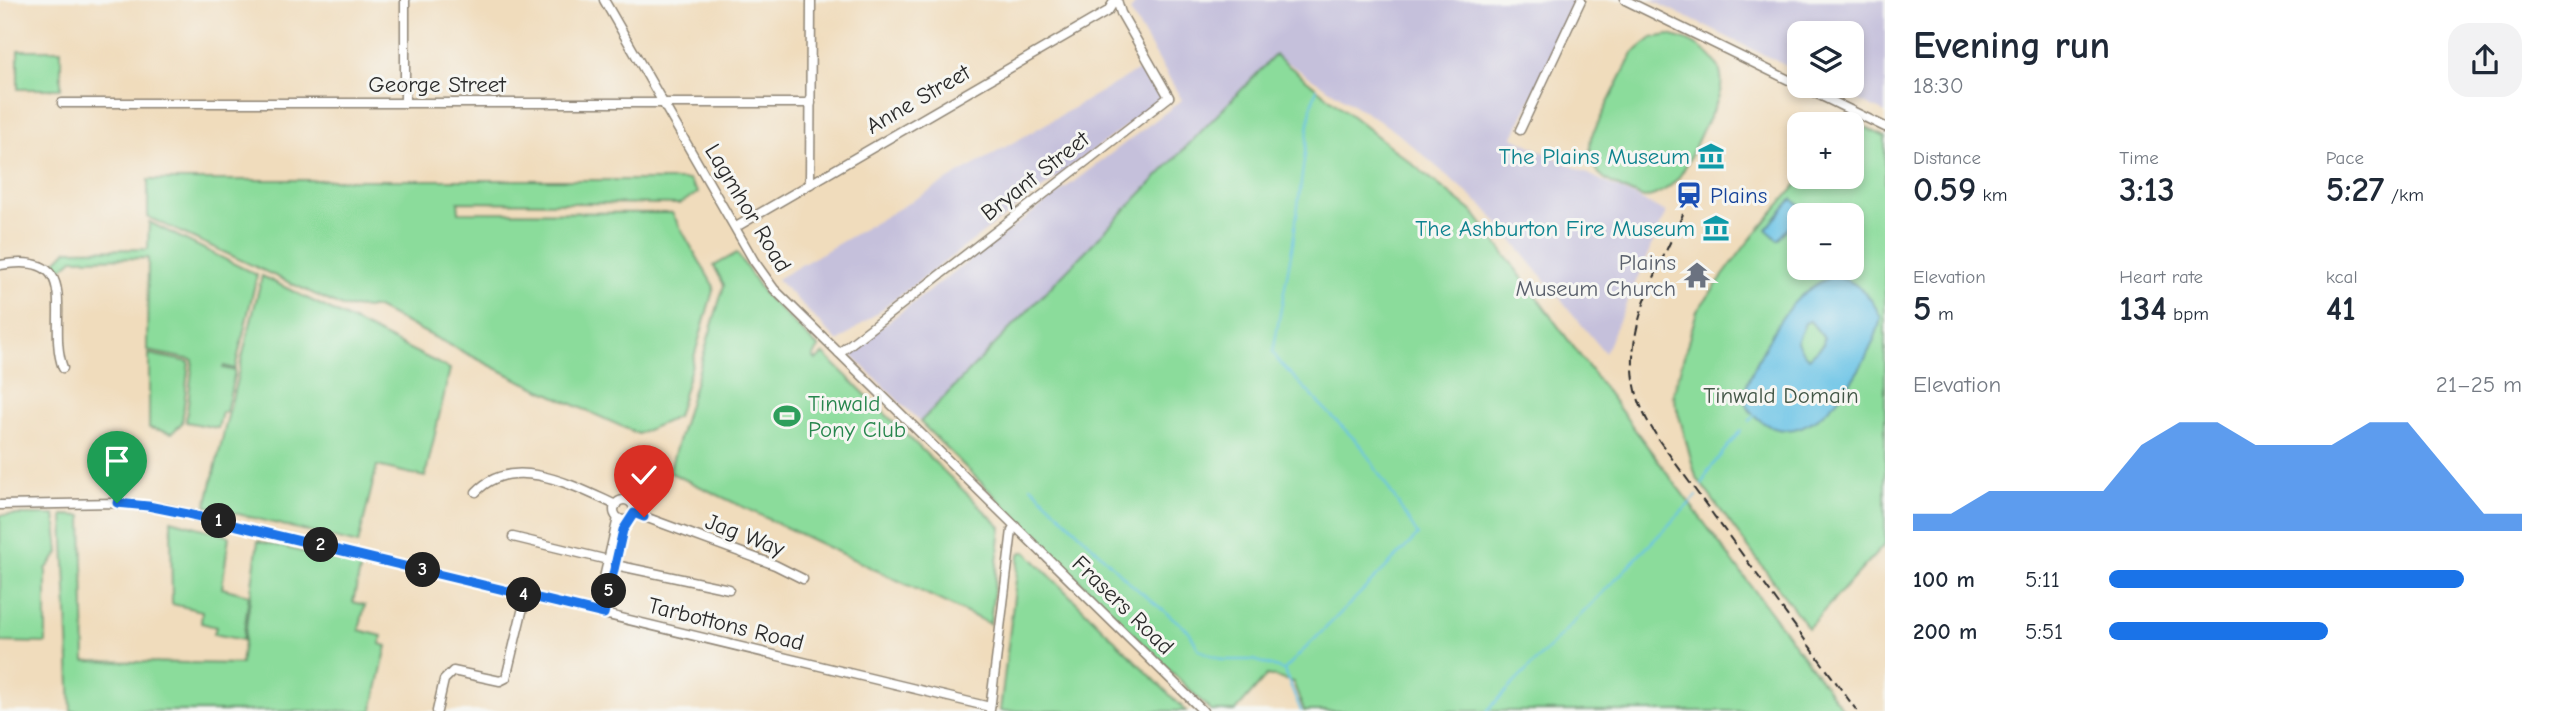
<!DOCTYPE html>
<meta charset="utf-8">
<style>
:root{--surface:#fff;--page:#f2f2f3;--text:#1f2937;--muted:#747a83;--accent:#1a73e8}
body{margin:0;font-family:"Comic Neue",sans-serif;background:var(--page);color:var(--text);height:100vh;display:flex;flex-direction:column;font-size:26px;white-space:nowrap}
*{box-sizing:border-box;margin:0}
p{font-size:23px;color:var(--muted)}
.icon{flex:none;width:38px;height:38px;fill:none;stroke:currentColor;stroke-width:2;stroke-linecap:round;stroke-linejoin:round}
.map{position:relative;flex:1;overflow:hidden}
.panel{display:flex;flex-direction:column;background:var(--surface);width:665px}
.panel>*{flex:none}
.controls{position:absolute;left:1787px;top:21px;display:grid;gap:14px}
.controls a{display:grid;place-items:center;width:77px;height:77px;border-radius:14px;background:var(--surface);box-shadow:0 4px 10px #0003;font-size:35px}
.pin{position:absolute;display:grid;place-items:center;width:60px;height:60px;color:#fff;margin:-72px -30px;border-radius:50% 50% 50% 0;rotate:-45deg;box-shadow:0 0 7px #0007}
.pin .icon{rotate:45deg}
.km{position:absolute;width:35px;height:35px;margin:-18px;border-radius:50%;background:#222;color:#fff;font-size:19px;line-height:35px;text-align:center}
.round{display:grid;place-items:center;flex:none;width:74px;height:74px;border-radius:21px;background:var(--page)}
.summary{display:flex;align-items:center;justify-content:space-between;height:119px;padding:0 28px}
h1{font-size:38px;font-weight:700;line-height:52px}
.metrics{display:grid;grid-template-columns:repeat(3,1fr);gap:10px;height:119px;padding:7px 28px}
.metrics div{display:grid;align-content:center}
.metrics b{font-size:35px;font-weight:700}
.metrics small{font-size:19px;font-weight:400}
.metrics p{font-size:19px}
.chart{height:196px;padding:14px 28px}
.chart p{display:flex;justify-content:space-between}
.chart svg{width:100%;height:126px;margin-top:7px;fill:var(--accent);opacity:.7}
ul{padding:0 28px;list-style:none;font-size:23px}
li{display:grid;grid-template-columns:112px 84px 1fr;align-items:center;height:52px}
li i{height:18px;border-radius:9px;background:var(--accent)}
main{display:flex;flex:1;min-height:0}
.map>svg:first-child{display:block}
</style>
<main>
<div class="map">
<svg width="1885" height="711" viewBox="0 0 1885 711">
<rect width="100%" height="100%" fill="#f6f6f2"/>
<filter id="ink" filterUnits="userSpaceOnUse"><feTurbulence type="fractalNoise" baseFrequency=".0143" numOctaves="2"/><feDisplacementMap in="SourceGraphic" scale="14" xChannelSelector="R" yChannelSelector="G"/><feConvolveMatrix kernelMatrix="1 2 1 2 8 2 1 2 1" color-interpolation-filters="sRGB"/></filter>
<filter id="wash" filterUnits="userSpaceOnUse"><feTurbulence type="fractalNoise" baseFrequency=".00686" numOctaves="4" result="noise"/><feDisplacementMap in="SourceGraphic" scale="28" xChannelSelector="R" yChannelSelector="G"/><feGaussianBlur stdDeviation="1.57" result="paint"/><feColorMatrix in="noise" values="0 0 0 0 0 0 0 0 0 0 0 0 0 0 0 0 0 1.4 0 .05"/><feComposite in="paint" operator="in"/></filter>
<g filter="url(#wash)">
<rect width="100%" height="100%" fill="#f0dcbc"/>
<g fill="#c5c0db">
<polygon points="1138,0 1578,0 1513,137 1666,212 1605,353 1487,210 1395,131 1275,55 920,422 848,352 1182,100 1130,11"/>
<polygon points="1651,0 1885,0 1885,113 1828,86 1852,86 1852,33 1799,33 1799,72"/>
<polygon points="1144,67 1163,98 838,342 777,279"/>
</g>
<g fill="#8bdc9b" stroke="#5b8463" stroke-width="2" fill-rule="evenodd">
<path d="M 1668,35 C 1695,40 1729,60 1720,92 C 1717,105 1708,119 1702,131 C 1687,163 1682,189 1645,198 C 1636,196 1627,191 1619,187 C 1596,176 1587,164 1591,137 L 1633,53 L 1652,38 Z"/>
<rect x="18" y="50" width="43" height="39"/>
<polygon points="1275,55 1474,213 1844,711 1304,711 1293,682 1267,675 1236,711 1211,711 920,422"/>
<path d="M 1865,127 L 1885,137 L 1885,544 L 1808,628 L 1696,477 L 1673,394 L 1697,311 L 1748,242 L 1803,177 L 1820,180 L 1823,177 L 1852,177 L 1852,143 ZM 1799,215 L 1852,215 L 1852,268 L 1799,268 Z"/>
<polygon points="148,180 689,180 698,193 679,204 458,202 459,212 672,213 714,287 677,417 638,434 517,379 377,308 342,307 148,217"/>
<polygon points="149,222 257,275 235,369 224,366 223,368 235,371 226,412 222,412 218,428 186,422 193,360 147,351 148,258 73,259 58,272 52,265 67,250 148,249"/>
<polygon points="737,253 764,294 819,348 813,357 816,360 824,354 1001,527 990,624 669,472 724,285 714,266"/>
<polygon points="262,276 450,369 425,477 377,466 358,544 206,506"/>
<polygon points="149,354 189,362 182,423 172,433 149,428"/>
<polygon points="0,515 55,515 59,553 46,569 46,643 0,642"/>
<polygon points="63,515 82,516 85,661 241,664 258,541 361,566 353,602 365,605 359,630 382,636 380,644 387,646 372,711 71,711"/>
<polygon points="171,520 229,536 222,588 249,595 243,640 214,634 216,627 201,623 202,611 172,604"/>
<polygon points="1022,552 1026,552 1186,711 1000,711 1019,555"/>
</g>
<g fill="#69c3e6" stroke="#4a7788" stroke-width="2" fill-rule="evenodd">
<polygon points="1792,199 1804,209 1778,240 1766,229"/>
<path d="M 1831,277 C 1856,278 1871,295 1881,318 C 1872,360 1813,460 1761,421 C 1752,414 1744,406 1745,394 C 1746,381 1759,358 1766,345 C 1781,315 1799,290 1831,277 ZM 1810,321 L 1824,338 L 1823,345 L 1809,358 L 1803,353 L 1797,342 L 1805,323 Z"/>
</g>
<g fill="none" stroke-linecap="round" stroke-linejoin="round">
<g stroke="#69c3e6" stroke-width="2">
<polyline points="1749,421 1754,416"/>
<polyline points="1702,485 1708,471 1741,430"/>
<polyline points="1031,486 1132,585 1189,631 1199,650 1223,660 1254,660 1283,670"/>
<polyline points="1301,711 1284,670 1418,535 1362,447 1279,362 1273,352 1293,243 1311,108 1317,88"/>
<polyline points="1487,711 1697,496"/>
</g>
</g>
</g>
<g filter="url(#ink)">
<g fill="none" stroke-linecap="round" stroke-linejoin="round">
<g stroke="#8e8474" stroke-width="11">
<g id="minor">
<polyline points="604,0 754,261 774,289 1203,711"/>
<polyline points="1625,0 1799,85"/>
<polyline points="1801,86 1885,127"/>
<polyline points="62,103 811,103"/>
<polyline points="405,103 405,0"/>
<polyline points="1520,130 1581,0"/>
<polyline points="810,184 811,0"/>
<polyline points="736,227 1108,11 1115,0"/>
<path d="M 0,265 C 87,250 45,320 63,368"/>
<polyline points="839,353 1169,97 1121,13 1117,0"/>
<path d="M 476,492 C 513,452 576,487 616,505"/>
<circle cx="624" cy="510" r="10"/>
<polyline points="0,505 117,503 168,509 990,707"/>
<polyline points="634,513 775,565 803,579"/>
<polyline points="513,537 604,559 620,566 729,589"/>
<polyline points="596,612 618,518"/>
<polyline points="604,614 623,530 628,519"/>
<polyline points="990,710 1012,530 1015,526"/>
<polyline points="437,711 444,680 453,671 500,681 506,678 526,595"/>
</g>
</g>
<use href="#minor" stroke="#fff" stroke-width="8"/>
<path stroke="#2b2b2b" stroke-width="2" stroke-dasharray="10 5" stroke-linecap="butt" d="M 1683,214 C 1657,274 1614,342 1642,409 C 1646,420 1654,431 1660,442 L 1857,711"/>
</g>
</g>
<g fill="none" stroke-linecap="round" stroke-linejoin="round" filter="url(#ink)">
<g stroke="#fff" stroke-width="14">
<polyline id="route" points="117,503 148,506 188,514 604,614 623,530 634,513 644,517"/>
</g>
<use href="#route" stroke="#1a73e8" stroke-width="9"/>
</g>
<defs>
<g id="museum-bare" transform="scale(2.1)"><path d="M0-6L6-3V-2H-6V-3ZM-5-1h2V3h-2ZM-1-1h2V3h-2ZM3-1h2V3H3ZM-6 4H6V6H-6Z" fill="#0f9aa8" stroke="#f6f6f2" stroke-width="2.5" paint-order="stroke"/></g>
<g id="station-bare" transform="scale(2.1)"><path d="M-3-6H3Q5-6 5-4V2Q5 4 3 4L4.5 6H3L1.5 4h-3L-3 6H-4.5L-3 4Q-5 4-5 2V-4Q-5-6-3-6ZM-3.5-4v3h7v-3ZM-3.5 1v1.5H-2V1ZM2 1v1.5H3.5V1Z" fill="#1a4fb4" stroke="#f6f6f2" stroke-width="2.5" paint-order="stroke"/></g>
<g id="temple-bare" transform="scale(2.1)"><path d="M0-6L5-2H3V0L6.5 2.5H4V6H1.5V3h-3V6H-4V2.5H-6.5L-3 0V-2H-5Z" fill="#6b7280" stroke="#f6f6f2" stroke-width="2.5" paint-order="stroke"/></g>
<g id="stadium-bare" transform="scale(2.1)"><path d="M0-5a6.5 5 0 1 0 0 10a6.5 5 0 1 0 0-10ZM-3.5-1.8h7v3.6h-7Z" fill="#2e9e5b" stroke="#f6f6f2" stroke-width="2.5" paint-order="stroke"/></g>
</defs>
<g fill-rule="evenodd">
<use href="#museum-bare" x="1711" y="156"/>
<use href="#station-bare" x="1689" y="195"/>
<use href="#museum-bare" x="1716" y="228"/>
<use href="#temple-bare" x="1697" y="275"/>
<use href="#stadium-bare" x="787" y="416"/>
</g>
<g text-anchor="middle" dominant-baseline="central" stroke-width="6" stroke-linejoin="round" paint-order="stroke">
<g font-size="23" fill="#2b2b2b" stroke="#f6f6f2">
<text x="437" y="84">George Street</text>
<text transform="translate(918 99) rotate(-30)">Anne Street</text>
<text transform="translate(1035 176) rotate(-38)">Bryant Street</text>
<text transform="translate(748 208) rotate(59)">Lagmhor Road</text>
<text transform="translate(745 535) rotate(21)">Jag Way</text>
<text transform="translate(1123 605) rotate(44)">Frasers Road</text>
<text transform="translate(726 624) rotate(14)">Tarbottons Road</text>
</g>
<g font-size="23" fill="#0d838f" stroke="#f6f6f2" text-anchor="end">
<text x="1690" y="156">The Plains Museum</text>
<text x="1695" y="228">The Ashburton Fire Museum</text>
</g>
<g font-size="23" fill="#164399" stroke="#f6f6f2" text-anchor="start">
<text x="1710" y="195">Plains</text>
</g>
<g font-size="23" fill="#5b616d" stroke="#f6f6f2" text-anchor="end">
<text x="1676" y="262">Plains<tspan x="1676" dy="26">Museum Church</tspan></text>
</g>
<g font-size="23" fill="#435747" stroke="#f6f6f2">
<text x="1781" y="395">Tinwald Domain</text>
</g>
<g font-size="23" fill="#27864d" stroke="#f6f6f2" text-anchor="start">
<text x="808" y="403">Tinwald<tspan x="808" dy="26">Pony Club</tspan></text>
</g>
</g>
</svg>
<div class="controls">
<a><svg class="icon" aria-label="layers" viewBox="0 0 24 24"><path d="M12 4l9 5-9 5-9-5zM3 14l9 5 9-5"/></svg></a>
<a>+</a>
<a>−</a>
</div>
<div class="pin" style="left:117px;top:503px;background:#1e9e55"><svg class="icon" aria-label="arrive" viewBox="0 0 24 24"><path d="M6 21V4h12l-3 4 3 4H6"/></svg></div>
<div class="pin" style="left:644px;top:517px;background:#d93025"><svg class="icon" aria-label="check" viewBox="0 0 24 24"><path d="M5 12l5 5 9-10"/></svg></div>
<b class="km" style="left:219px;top:521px">1</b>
<b class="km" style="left:321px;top:545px">2</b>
<b class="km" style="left:423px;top:570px">3</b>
<b class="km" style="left:524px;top:595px">4</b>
<b class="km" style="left:609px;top:591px">5</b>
</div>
<section class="panel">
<div class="summary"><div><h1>Evening run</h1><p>18:30</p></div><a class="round"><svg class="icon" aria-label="share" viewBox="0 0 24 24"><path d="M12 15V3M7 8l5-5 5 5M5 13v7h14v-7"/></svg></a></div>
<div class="metrics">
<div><p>Distance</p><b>0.59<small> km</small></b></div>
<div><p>Time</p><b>3:13</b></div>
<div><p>Pace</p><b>5:27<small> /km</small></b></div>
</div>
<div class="metrics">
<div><p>Elevation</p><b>5<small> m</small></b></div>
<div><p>Heart rate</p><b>134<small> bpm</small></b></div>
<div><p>kcal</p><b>41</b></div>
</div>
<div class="chart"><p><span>Elevation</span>21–25 m</p>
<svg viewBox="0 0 160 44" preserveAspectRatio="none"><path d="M0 44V38L10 38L20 30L30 30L40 30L50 30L60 14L70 6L80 6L90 14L100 14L110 14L120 6L130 6L140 22L150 38L160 38V44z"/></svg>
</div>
<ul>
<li><b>100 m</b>5:11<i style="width:86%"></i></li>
<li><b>200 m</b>5:51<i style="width:53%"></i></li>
</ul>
</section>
</main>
